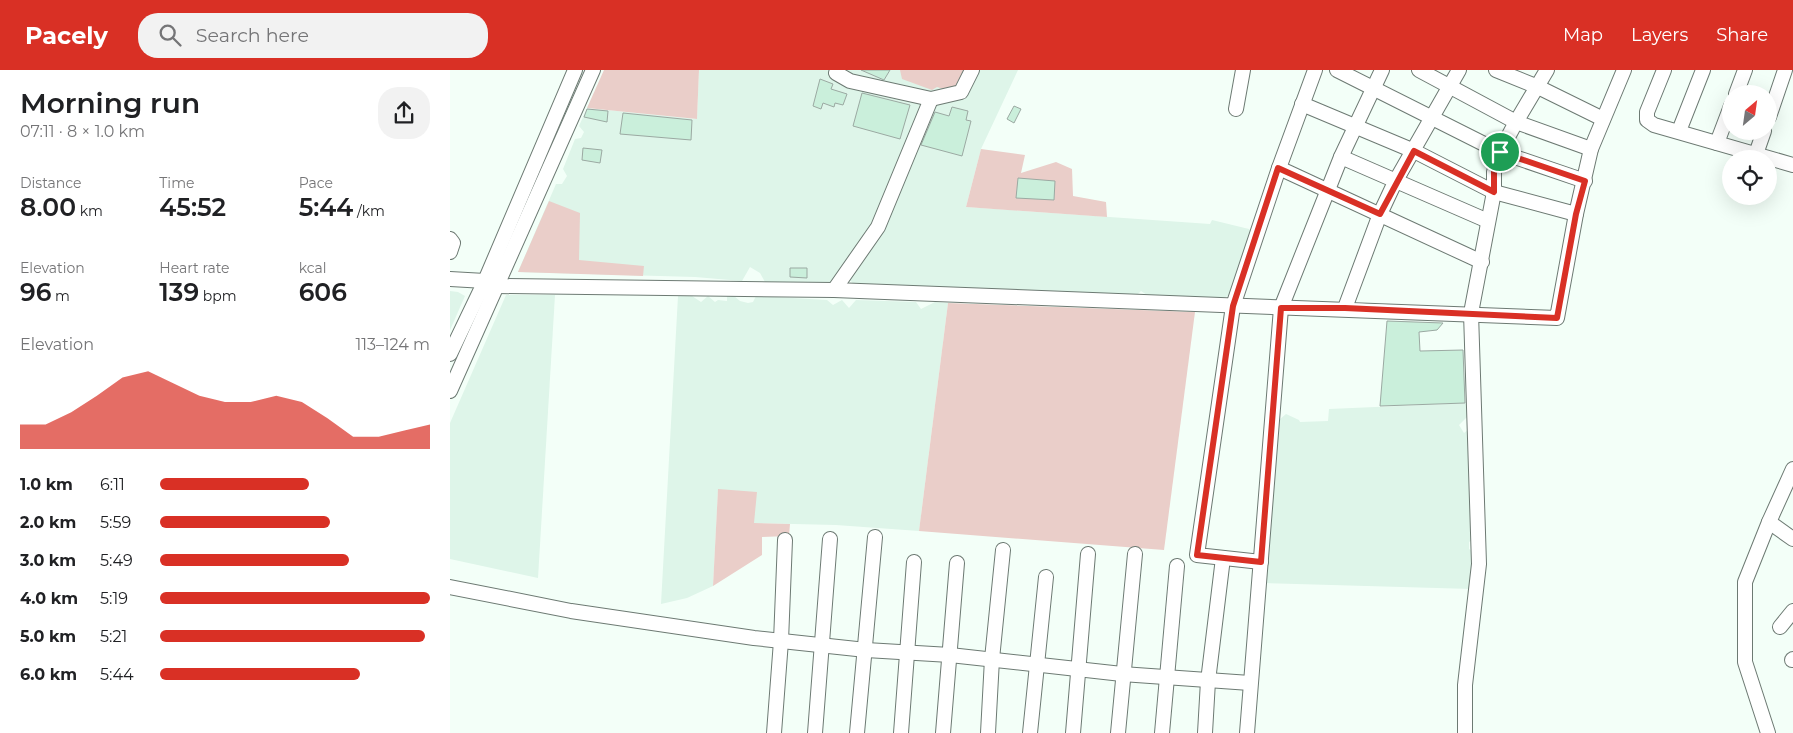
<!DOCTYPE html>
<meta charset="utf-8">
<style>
:root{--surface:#fff;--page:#f2f2f2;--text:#202124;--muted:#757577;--accent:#d93025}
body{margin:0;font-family:Montserrat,sans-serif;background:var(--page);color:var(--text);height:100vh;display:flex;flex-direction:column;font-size:19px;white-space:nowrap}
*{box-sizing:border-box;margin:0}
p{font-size:16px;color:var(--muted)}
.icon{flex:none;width:28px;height:28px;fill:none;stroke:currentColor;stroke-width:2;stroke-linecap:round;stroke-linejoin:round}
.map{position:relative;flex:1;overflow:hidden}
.drawer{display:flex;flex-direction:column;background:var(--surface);width:450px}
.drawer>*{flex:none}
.needle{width:32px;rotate:29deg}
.tools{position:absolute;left:1272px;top:15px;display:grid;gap:10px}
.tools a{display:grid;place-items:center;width:55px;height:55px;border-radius:50%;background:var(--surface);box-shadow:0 5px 20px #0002;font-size:25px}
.pin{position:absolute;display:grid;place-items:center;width:42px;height:42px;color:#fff;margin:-21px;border:2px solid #fff;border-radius:50%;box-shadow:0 1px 5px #0007}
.round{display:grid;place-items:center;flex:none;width:52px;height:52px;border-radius:20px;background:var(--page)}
.summary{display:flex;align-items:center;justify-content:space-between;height:85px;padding:0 20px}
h1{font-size:28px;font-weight:600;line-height:38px}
.figures{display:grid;grid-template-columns:repeat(3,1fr);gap:8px;height:85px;padding:5px 20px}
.figures div{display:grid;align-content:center}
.figures b{font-size:25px;font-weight:600}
.figures small{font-size:14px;font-weight:400}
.figures p{font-size:14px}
.chart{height:140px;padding:10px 20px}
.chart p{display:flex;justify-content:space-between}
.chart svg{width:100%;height:90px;margin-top:5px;fill:var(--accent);opacity:.7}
ul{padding:0 20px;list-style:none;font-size:16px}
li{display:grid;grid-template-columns:80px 60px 1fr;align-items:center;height:38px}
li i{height:12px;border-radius:6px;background:var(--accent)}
header{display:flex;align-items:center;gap:30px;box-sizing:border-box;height:70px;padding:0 25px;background:var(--accent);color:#fff}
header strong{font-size:24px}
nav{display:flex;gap:28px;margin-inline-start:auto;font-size:18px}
.search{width:350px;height:45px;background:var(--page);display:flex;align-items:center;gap:12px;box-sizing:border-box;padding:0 18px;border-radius:20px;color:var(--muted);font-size:19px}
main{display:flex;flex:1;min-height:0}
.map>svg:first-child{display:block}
</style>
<header>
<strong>Pacely</strong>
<div class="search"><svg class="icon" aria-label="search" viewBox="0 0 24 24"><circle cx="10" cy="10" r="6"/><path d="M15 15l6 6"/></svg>Search here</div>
<nav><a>Map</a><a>Layers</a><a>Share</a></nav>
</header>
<main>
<section class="drawer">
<div class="summary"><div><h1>Morning run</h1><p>07:11 · 8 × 1.0 km</p></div><a class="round"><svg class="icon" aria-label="share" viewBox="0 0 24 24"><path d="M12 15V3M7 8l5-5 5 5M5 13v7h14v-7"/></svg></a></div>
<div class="figures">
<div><p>Distance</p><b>8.00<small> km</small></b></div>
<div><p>Time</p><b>45:52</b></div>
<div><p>Pace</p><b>5:44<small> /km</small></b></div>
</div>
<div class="figures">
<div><p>Elevation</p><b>96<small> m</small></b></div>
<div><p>Heart rate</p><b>139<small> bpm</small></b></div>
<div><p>kcal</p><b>606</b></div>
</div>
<div class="chart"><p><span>Elevation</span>113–124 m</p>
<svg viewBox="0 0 160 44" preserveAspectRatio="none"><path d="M0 44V32L10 32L20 26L30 18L40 9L50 6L60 12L70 18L80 21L90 21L100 18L110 21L120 29L130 38L140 38L150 35L160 32V44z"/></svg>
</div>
<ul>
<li><b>1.0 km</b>6:11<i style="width:55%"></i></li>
<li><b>2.0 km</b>5:59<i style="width:63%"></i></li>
<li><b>3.0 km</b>5:49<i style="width:70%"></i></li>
<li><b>4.0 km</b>5:19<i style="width:100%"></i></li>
<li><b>5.0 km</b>5:21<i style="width:98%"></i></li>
<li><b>6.0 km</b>5:44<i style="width:74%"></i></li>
</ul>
</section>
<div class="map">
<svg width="1343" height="663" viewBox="0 0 1343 663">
<rect width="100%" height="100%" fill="#f3fff8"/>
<g fill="#def5e9">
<polygon points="249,0 568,0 531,79 516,137 760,154 762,150 799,159 803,164 781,224 772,229 700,227 691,221 686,226 406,216 391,202 381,216 315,212 310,203 300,197 292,211 245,207 68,202 106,114 112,114 117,106 113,99 125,69 131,68 134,62 129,56 137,38 247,49"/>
<polygon points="0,221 8,222 15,226 0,260"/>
<polygon points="56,225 105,225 88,508 0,489 0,353"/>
<polygon points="228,226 242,226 251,232 258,226 265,232 268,230 277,231 277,226 284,226 290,231 298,233 303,232 306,226 377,230 383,235 392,230 399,238 406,230 466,232 471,239 485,232 498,233 469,461 386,455 304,453 268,420 263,516 237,528 211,534"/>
<polygon points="1018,333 1018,346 1009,355 1014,363 1019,359 1022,470 1019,472 1019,479 1022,481 1022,519 813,513 829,350 836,344 849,350 850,352 878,351 879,339"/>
</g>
<g fill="#eacec9">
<polygon points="154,0 249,0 247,49 137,38"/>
<polygon points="450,0 515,0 508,17 503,22 487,17 482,20 452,9"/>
<polygon points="531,79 575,85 571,103 606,92 622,99 623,126 656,132 657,147 516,137"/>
<polygon points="99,131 130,143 129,190 194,196 193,206 68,202"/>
<polygon points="498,233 745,242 714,480 469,461"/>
<polygon points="268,419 307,422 304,453 340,454 339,466 312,467 312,485 263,516"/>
</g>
<g fill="#caefdb" stroke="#9ba9a2">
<polygon points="411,0 440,0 434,10"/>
<polygon points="370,9 383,14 381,19 397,24 393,35 385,33 384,37 373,33 371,39 363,36"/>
<polygon points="412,23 460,35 450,69 403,56"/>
<polygon points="564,36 571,39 564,53 557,49"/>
<polygon points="502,37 518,41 516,50 521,51 512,86 471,75 485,42 499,46"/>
<polygon points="137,39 158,41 157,52 134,47"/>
<polygon points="173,43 242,50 241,70 170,64"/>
<polygon points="133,78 152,80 150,93 132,90"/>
<polygon points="568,108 605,111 604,130 566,128"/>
<polygon points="340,198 357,198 357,208 340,207"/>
<polygon points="937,251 993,253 987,260 969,262 970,281 1013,280 1015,333 930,336"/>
</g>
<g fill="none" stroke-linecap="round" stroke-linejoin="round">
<g stroke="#6d7a73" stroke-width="16">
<g id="minor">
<polyline points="887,0 1050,82 1135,111"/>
<polyline points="969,0 1066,52 1141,79"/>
<polyline points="1046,0 1088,17 1153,49"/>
<polyline points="1214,0 1197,42 1197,50 1204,55 1343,95"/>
<polyline points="386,3 400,11 481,29 511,22 522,0"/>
<polyline points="1286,24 1295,0"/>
<polyline points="852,34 964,81 1044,122 1126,144"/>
<polyline points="786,39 793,0"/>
<polyline points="1319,47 1335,0"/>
<polyline points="1229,61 1253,0"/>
<polyline points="1267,73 1281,36"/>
<polyline points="1306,84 1314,61"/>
<polyline points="891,87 1038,151"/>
<polyline points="829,98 1032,192"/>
<polyline points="0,169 3,173 0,182"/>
<polyline points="0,209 35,211 48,216 384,220 1107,248 1126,144 1141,79 1174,0"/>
<polyline points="384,220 428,157 481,29"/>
<polyline points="895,238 930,144 945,112 1009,0"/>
<polyline points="0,284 35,211 125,0"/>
<polyline points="0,321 143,0"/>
<polyline points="1319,452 1343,469"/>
<polyline points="811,492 747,485 783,236 829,98 865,0"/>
<polyline points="0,517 121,541 304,568 416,580 500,585 672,604 800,613"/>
<polyline points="1330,557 1343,541"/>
<polyline points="1342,590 1343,589"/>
<polyline points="324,663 331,571 335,470"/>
<polyline points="365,663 380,469"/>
<polyline points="407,663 425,467"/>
<polyline points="451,663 464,492"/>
<polyline points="493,663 507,493"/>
<polyline points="538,663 542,589 553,480"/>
<polyline points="580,663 596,507"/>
<polyline points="623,663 638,484"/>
<polyline points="668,663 685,484"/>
<polyline points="712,663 727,496"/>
<polyline points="755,663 758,611 773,488"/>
<polyline points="797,663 831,238 891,87 932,0"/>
<polyline points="1015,663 1015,615 1029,494 1021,243 1044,122 1044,102 1050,82 1066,52 1097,0"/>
<polyline points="1318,663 1295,592 1295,512 1319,452 1343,399"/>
</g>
</g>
<use href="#minor" stroke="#fff" stroke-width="14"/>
</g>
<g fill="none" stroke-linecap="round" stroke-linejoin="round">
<g stroke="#fff" stroke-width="10">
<polygon id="route" points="964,81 1044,122 1044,102 1050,82 1135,111 1126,144 1107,248 895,238 831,238 811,492 747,485 783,236 828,98 930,144"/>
</g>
<use href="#route" stroke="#d93025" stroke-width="6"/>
</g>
</svg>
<div class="tools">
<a><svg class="needle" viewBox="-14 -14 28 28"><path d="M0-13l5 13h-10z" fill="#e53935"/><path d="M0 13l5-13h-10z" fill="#757577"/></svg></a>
<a><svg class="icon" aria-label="locate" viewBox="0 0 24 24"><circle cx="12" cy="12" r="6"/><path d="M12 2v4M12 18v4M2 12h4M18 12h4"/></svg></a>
</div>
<div class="pin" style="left:1050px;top:82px;background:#1e9e55"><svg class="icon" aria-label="arrive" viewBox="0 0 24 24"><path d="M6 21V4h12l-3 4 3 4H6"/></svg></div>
</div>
</main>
